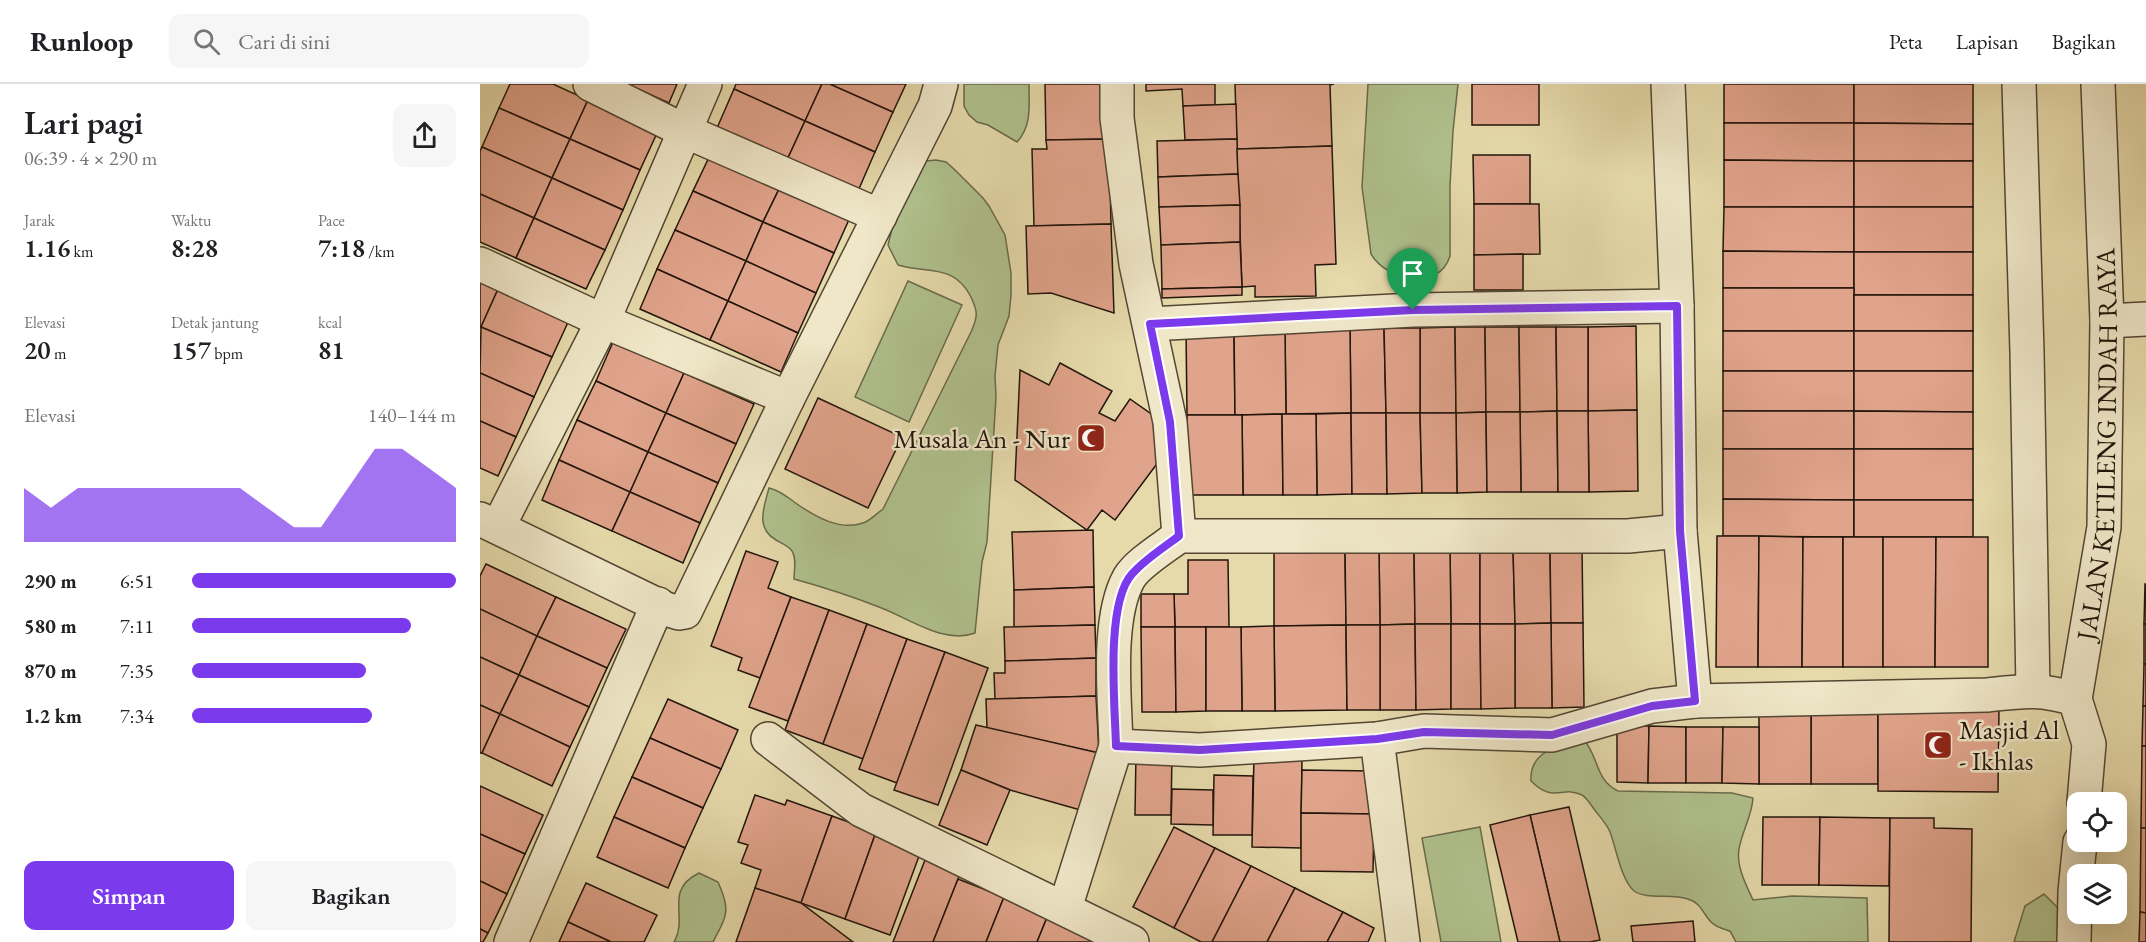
<!DOCTYPE html>
<html lang="id">
<meta charset="utf-8">
<style>
:root{--surface:#fff;--page:#f6f6f6;--text:#202124;--muted:#757577;--line:#e0e0e0;--accent:#7c3aed}
body{margin:0;font-family:"EB Garamond",serif;background:var(--page);color:var(--text);height:100vh;display:flex;flex-direction:column;font-size:22px;white-space:nowrap}
*{box-sizing:border-box;margin:0}
p{font-size:20px;color:var(--muted)}
.icon{flex:none;width:33px;height:33px;fill:none;stroke:currentColor;stroke-width:2;stroke-linecap:round;stroke-linejoin:round}
.map{position:relative;flex:1;overflow:hidden}
.details{display:flex;flex-direction:column;background:var(--surface);width:480px}
.details>*{flex:none}
.controls{position:absolute;left:1587px;top:708px;display:grid;gap:12px}
.controls a{display:grid;place-items:center;width:60px;height:60px;border-radius:12px;background:var(--surface);box-shadow:0 6px 24px #0002;font-size:30px}
.pin{position:absolute;display:grid;place-items:center;width:51px;height:51px;color:#fff;margin:-62px -26px;border-radius:50% 50% 50% 0;rotate:-45deg;box-shadow:0 0 6px #0007}
.pin .icon{rotate:45deg}
.round{display:grid;place-items:center;flex:none;width:63px;height:63px;border-radius:12px;background:var(--page)}
.overview{display:flex;align-items:center;justify-content:space-between;height:102px;padding:0 24px}
h1{font-size:33px;font-weight:600;line-height:45px}
.stats{display:grid;grid-template-columns:repeat(3,1fr);gap:9px;height:102px;padding:6px 24px}
.stats div{display:grid;align-content:center}
.stats b{font-size:26px;font-weight:600}
.stats small{font-size:16px;font-weight:400}
.stats p{font-size:16px}
.chart{height:168px;padding:12px 24px}
.chart p{display:flex;justify-content:space-between}
.chart svg{width:100%;height:108px;margin-top:6px;fill:var(--accent);opacity:.7}
.cta{display:flex;gap:12px;margin-top:auto;padding:12px 24px}
.cta a{flex:1;height:69px;border-radius:12px;background:var(--accent);color:#fff;font-size:24px;font-weight:600;line-height:69px;text-align:center}
.cta a+a{background:var(--page);color:var(--text)}
ul{padding:0 24px;list-style:none;font-size:20px}
li{display:grid;grid-template-columns:96px 72px 1fr;align-items:center;height:45px}
li i{height:15px;border-radius:8px;background:var(--accent)}
header{display:flex;align-items:center;gap:36px;box-sizing:border-box;height:84px;padding:0 30px;background:var(--surface);border-bottom:2px solid var(--line)}
header strong{font-size:28px}
nav{display:flex;gap:33px;margin-inline-start:auto;font-size:21px}
.search{width:420px;height:54px;background:var(--page);display:flex;align-items:center;gap:15px;box-sizing:border-box;padding:0 21px;border-radius:12px;color:var(--muted);font-size:22px}
main{display:flex;flex:1;min-height:0}
.map>svg:first-child{display:block}
</style>
<header>
<strong>Runloop</strong>
<div class="search"><svg class="icon" aria-label="search" viewBox="0 0 24 24"><circle cx="10" cy="10" r="6"/><path d="M15 15l6 6"/></svg>Cari di sini</div>
<nav><a>Peta</a><a>Lapisan</a><a>Bagikan</a></nav>
</header>
<main>
<section class="details">
<div class="overview"><div><h1>Lari pagi</h1><p>06:39 · 4 × 290 m</p></div><a class="round"><svg class="icon" aria-label="share" viewBox="0 0 24 24"><path d="M12 15V3M7 8l5-5 5 5M5 13v7h14v-7"/></svg></a></div>
<div class="stats">
<div><p>Jarak</p><b>1.16<small> km</small></b></div>
<div><p>Waktu</p><b>8:28</b></div>
<div><p>Pace</p><b>7:18<small> /km</small></b></div>
</div>
<div class="stats">
<div><p>Elevasi</p><b>20<small> m</small></b></div>
<div><p>Detak jantung</p><b>157<small> bpm</small></b></div>
<div><p>kcal</p><b>81</b></div>
</div>
<div class="chart"><p><span>Elevasi</span>140–144 m</p>
<svg viewBox="0 0 160 44" preserveAspectRatio="none"><path d="M0 44V22L10 30L20 22L30 22L40 22L50 22L60 22L70 22L80 22L90 30L100 38L110 38L120 22L130 6L140 6L150 14L160 22V44z"/></svg>
</div>
<ul>
<li><b>290 m</b>6:51<i style="width:100%"></i></li>
<li><b>580 m</b>7:11<i style="width:83%"></i></li>
<li><b>870 m</b>7:35<i style="width:66%"></i></li>
<li><b>1.2 km</b>7:34<i style="width:68%"></i></li>
</ul>
<div class="cta"><a>Simpan</a><a>Bagikan</a></div>
</section>
<div class="map">
<svg width="1666" height="858" viewBox="0 0 1666 858">
<rect width="100%" height="100%" fill="#e6daab"/>
<filter id="stains"><feTurbulence type="fractalNoise" baseFrequency=".00333" numOctaves="4"/><feColorMatrix values="0 0 0 0 .2 0 0 0 0 .09 0 0 0 0 .02 0 0 0 .5 -.17"/></filter>
<radialGradient id="worn" r=".72"><stop offset=".6" stop-color="#630" stop-opacity="0"/><stop offset="1" stop-color="#630" stop-opacity=".3"/></radialGradient>
<g fill="#b0c18d" stroke="#696b4c" stroke-width="1.5">
<path d="M 484,0 L 549,0 C 549,21 552,42 537,58 L 508,41 L 497,38 L 489,31 L 484,22 Z"/>
<path d="M 888,0 L 978,0 L 973,47 L 970,102 L 970,172 C 959,208 907,197 891,170 L 882,103 Z"/>
<path d="M 456,76 L 466,78 L 474,85 L 503,114 L 509,122 L 525,151 L 531,189 L 531,211 L 529,232 L 518,261 L 515,292 L 516,313 L 507,458 L 502,478 L 495,549 C 464,561 427,533 399,523 C 371,512 343,503 314,495 C 314,486 317,475 312,467 C 309,462 301,459 296,456 C 275,444 284,423 289,404 C 301,407 307,413 317,420 C 336,433 360,447 383,439 C 390,437 397,429 403,425 L 491,248 C 498,232 498,228 491,213 C 474,179 447,190 418,181 L 408,161 L 417,125 L 438,83 L 446,77 Z"/>
<polygon points="428,197 482,221 429,338 375,313"/>
<path d="M 1104,656 C 1119,673 1115,696 1138,707 L 1252,709 L 1273,714 C 1272,732 1262,747 1259,765 C 1256,782 1266,801 1273,816 L 1312,812 L 1387,814 L 1388,858 L 1256,858 L 1250,847 C 1243,845 1235,843 1230,837 C 1222,828 1221,819 1208,815 C 1193,809 1166,816 1154,807 C 1141,796 1136,763 1130,748 C 1127,740 1119,732 1114,725 C 1111,721 1107,714 1102,711 C 1082,701 1074,720 1051,697 C 1049,666 1081,661 1104,656 Z"/>
<polygon points="1000,743 1021,858 961,858 942,754"/>
<path d="M 219,789 L 238,798 C 251,827 247,831 233,858 L 194,858 C 209,832 183,807 219,789 Z"/>
<polygon points="1564,810 1579,825 1579,858 1534,858 1545,822"/>
</g>
<g fill="#e0a38b" stroke="#22150b" stroke-width="1.5">
<polygon points="30,0 73,0 108,16 90,55 19,24"/>
<polygon points="147,0 197,0 189,19"/>
<polygon points="256,0 342,0 325,37 254,5"/>
<polygon points="342,0 350,0 413,28 395,68 325,37"/>
<polygon points="350,0 426,0 413,28"/>
<polygon points="565,0 627,0 629,55 566,56"/>
<polygon points="666,0 735,0 735,21 703,22 702,5 666,7"/>
<polygon points="755,0 854,0 850,1 852,62 757,65"/>
<rect x="992" y="0" width="67" height="41"/>
<rect x="1244" y="0" width="130" height="39"/>
<polygon points="1374,0 1493,0 1493,40 1374,39"/>
<polygon points="254,5 325,37 307,76 237,44"/>
<polygon points="108,16 178,47 160,86 90,55"/>
<polygon points="756,20 757,55 705,56 703,22"/>
<polygon points="19,24 90,55 72,94 2,63"/>
<polygon points="325,37 395,68 378,107 307,76"/>
<polygon points="1244,39 1374,39 1374,77 1244,76"/>
<polygon points="1374,39 1493,40 1493,77 1374,77"/>
<polygon points="90,55 160,86 143,126 72,94"/>
<polygon points="629,55 631,140 554,142 552,65 567,65 566,56"/>
<polygon points="757,55 758,90 678,93 677,57"/>
<polygon points="852,62 856,180 835,181 836,212 775,213 775,202 762,203 757,65"/>
<polygon points="2,63 72,94 54,134 0,110 0,67"/>
<polygon points="232,67 302,99 283,138 213,107"/>
<polygon points="993,71 1050,71 1050,120 994,120"/>
<polygon points="1244,76 1374,77 1374,123 1244,123"/>
<rect x="1374" y="77" width="119" height="46"/>
<polygon points="758,90 760,121 679,123 678,93"/>
<polygon points="72,94 143,126 125,166 54,134"/>
<polygon points="302,99 372,129 354,169 283,138"/>
<polygon points="213,107 283,138 266,177 195,146"/>
<polygon points="0,110 54,134 36,174 0,158"/>
<polygon points="994,120 1059,120 1060,170 994,171"/>
<polygon points="760,121 760,158 681,161 679,123"/>
<polygon points="1244,123 1374,123 1374,168 1243,167"/>
<rect x="1374" y="123" width="119" height="45"/>
<polygon points="54,134 125,166 106,205 36,174"/>
<polygon points="283,138 354,169 336,209 266,177"/>
<polygon points="631,140 634,229 571,209 548,210 546,142"/>
<polygon points="195,146 266,177 248,217 177,185"/>
<polygon points="760,158 762,203 682,205 681,161"/>
<polygon points="1243,167 1374,168 1374,204 1243,204"/>
<rect x="1374" y="168" width="119" height="43"/>
<polygon points="1043,170 1043,206 994,206 994,171"/>
<polygon points="266,177 336,209 318,249 248,217"/>
<polygon points="177,185 248,217 230,256 160,225"/>
<polygon points="0,194 19,203 1,243 0,242"/>
<polygon points="19,203 90,234 72,273 1,243"/>
<polygon points="762,203 762,211 682,214 682,205"/>
<rect x="1243" y="204" width="131" height="43"/>
<rect x="1374" y="211" width="119" height="36"/>
<polygon points="248,217 318,249 301,288 230,256"/>
<polygon points="1156,242 1157,326 1108,327 1108,243"/>
<polygon points="1,243 72,273 54,313 0,289"/>
<polygon points="975,243 976,329 940,329 940,244"/>
<polygon points="975,243 1005,243 1006,328 976,329"/>
<polygon points="1005,243 1039,243 1040,328 1006,328"/>
<polygon points="1039,243 1076,243 1077,327 1040,328"/>
<polygon points="1076,243 1108,243 1108,327 1077,327"/>
<polygon points="904,244 906,329 871,329 870,245"/>
<polygon points="904,244 940,244 940,329 906,329"/>
<polygon points="870,245 871,329 806,330 805,246"/>
<polygon points="706,246 754,246 755,331 707,331"/>
<polygon points="754,246 805,246 806,330 755,331"/>
<rect x="1243" y="247" width="131" height="40"/>
<rect x="1374" y="247" width="119" height="40"/>
<polygon points="133,258 204,289 186,329 116,297"/>
<polygon points="580,279 632,307 619,329 635,337 650,315 684,339 685,369 635,436 622,426 607,446 535,396 540,286 569,301"/>
<rect x="1243" y="287" width="131" height="40"/>
<polygon points="1374,287 1493,287 1493,328 1374,327"/>
<polygon points="0,289 54,313 36,353 0,337"/>
<polygon points="204,289 274,320 256,360 186,329"/>
<polygon points="116,297 186,329 168,368 97,336"/>
<polygon points="338,314 422,353 388,424 305,385"/>
<polygon points="1157,326 1158,407 1109,408 1108,327"/>
<polygon points="1077,327 1078,408 1041,408 1040,328"/>
<polygon points="1077,327 1108,327 1109,408 1078,408"/>
<rect x="1243" y="327" width="131" height="38"/>
<polygon points="1374,327 1493,328 1493,365 1374,365"/>
<polygon points="1006,328 1007,408 977,409 976,329"/>
<polygon points="1006,328 1040,328 1041,408 1007,408"/>
<polygon points="186,329 256,360 238,399 168,368"/>
<polygon points="871,329 872,410 837,411 836,330"/>
<polygon points="871,329 906,329 907,410 872,410"/>
<polygon points="906,329 940,329 942,409 907,410"/>
<polygon points="940,329 976,329 977,409 942,409"/>
<polygon points="802,330 803,411 763,411 762,331"/>
<polygon points="802,330 836,330 837,411 803,411"/>
<polygon points="707,331 762,331 763,411 708,411"/>
<polygon points="97,336 168,368 150,408 79,376"/>
<polygon points="0,337 36,353 18,392 0,384"/>
<polygon points="1243,365 1374,365 1374,416 1243,415"/>
<rect x="1374" y="365" width="119" height="51"/>
<polygon points="168,368 238,399 220,439 150,408"/>
<polygon points="79,376 150,408 132,447 62,416"/>
<polygon points="150,408 220,439 203,479 132,447"/>
<polygon points="1243,415 1374,416 1374,453 1243,452"/>
<rect x="1374" y="416" width="119" height="37"/>
<polygon points="613,446 614,503 534,506 532,448"/>
<polygon points="1237,452 1279,452 1278,583 1236,583"/>
<polygon points="1279,452 1323,453 1322,583 1278,583"/>
<polygon points="1323,453 1363,453 1363,583 1322,583"/>
<rect x="1363" y="453" width="40" height="130"/>
<polygon points="1403,453 1456,453 1455,583 1403,583"/>
<polygon points="1456,453 1508,453 1508,583 1455,583"/>
<polygon points="1000,464 1000,540 971,540 970,465"/>
<polygon points="1000,464 1033,464 1035,540 1000,540"/>
<polygon points="1033,464 1070,464 1071,539 1035,540"/>
<polygon points="1070,464 1102,464 1103,539 1071,539"/>
<polygon points="934,465 935,540 900,541 899,466"/>
<polygon points="934,465 970,465 971,540 935,540"/>
<polygon points="865,466 866,541 794,542 794,467"/>
<polygon points="865,466 899,466 900,541 866,541"/>
<polygon points="266,467 298,478 288,504 311,513 280,594 258,586 262,574 231,562"/>
<polygon points="708,476 748,476 749,543 695,543 694,510 708,510"/>
<polygon points="6,480 76,513 57,552 0,525 0,492"/>
<polygon points="1665,500 1666,500 1666,540 1664,540"/>
<polygon points="614,503 615,541 534,543 534,506"/>
<polygon points="661,510 694,510 695,543 661,543"/>
<polygon points="76,513 146,545 127,584 57,552"/>
<polygon points="311,513 349,526 308,637 269,623"/>
<polygon points="0,525 57,552 39,591 0,573"/>
<polygon points="349,526 387,540 343,660 305,646"/>
<polygon points="1071,539 1103,539 1104,623 1072,624"/>
<polygon points="1071,539 1072,624 1035,624 1035,540"/>
<polygon points="387,540 427,555 383,675 343,660"/>
<polygon points="935,540 936,626 900,626 900,541"/>
<polygon points="935,540 971,540 971,625 936,626"/>
<polygon points="971,540 1000,540 1001,625 971,625"/>
<polygon points="1000,540 1035,540 1035,624 1001,625"/>
<rect x="1664" y="540" width="2" height="40"/>
<polygon points="615,541 616,574 525,577 524,543"/>
<polygon points="866,541 867,626 795,627 794,542"/>
<polygon points="866,541 900,541 900,626 867,626"/>
<polygon points="794,542 795,627 762,627 761,543"/>
<polygon points="661,543 695,543 696,628 662,628"/>
<polygon points="695,543 726,543 726,627 696,628"/>
<polygon points="726,543 761,543 762,627 726,627"/>
<polygon points="57,552 127,584 109,623 39,591"/>
<polygon points="427,555 465,568 417,699 379,685"/>
<polygon points="465,568 508,584 458,721 414,706"/>
<polygon points="0,573 39,591 20,630 0,621"/>
<polygon points="616,574 616,612 515,615 514,589 525,589 525,577"/>
<polygon points="1664,580 1666,580 1666,622 1663,622"/>
<polygon points="39,591 109,623 90,663 20,630"/>
<polygon points="616,612 619,669 507,644 506,615"/>
<polygon points="188,615 258,646 241,685 170,654"/>
<polygon points="0,621 20,630 2,669 0,669"/>
<polygon points="1331,621 1398,622 1398,700 1331,700"/>
<polygon points="1398,622 1519,623 1518,708 1398,707"/>
<polygon points="1663,622 1666,622 1666,662 1662,662"/>
<polygon points="20,630 90,663 72,702 2,669"/>
<rect x="1279" y="631" width="52" height="69"/>
<polygon points="496,641 619,669 604,727 530,706 481,686"/>
<polygon points="1137,642 1169,642 1168,699 1137,698"/>
<polygon points="1169,642 1206,643 1206,699 1168,699"/>
<polygon points="1206,643 1243,643 1242,699 1206,699"/>
<polygon points="1243,643 1279,643 1279,700 1242,699"/>
<polygon points="170,654 241,685 223,724 152,693"/>
<polygon points="1662,662 1666,662 1666,744 1661,744"/>
<polygon points="656,669 692,669 691,731 655,731"/>
<polygon points="774,671 822,671 821,764 772,763"/>
<polygon points="481,686 530,706 507,761 459,741"/>
<polygon points="822,686 894,687 894,730 821,729"/>
<polygon points="734,691 773,692 772,751 733,751"/>
<polygon points="152,693 223,724 205,764 134,733"/>
<polygon points="0,702 63,731 45,770 0,750"/>
<polygon points="692,705 733,706 733,741 691,740"/>
<polygon points="275,711 305,721 307,716 352,732 321,819 275,804 281,786 261,779 268,761 258,758"/>
<polygon points="1089,723 1120,856 1110,858 1080,858 1050,731"/>
<polygon points="821,729 894,730 893,788 821,787"/>
<polygon points="1050,731 1080,858 1038,858 1010,741"/>
<polygon points="352,732 396,748 365,835 321,819"/>
<polygon points="134,733 205,764 188,804 117,773"/>
<polygon points="1283,733 1340,733 1339,801 1282,801"/>
<polygon points="1340,733 1410,734 1409,802 1339,801"/>
<polygon points="1410,734 1454,734 1454,744 1492,745 1491,858 1409,858"/>
<polygon points="694,743 735,764 694,844 653,823"/>
<polygon points="1661,744 1666,744 1666,829 1660,828"/>
<polygon points="396,748 442,764 410,851 365,835"/>
<polygon points="0,750 45,770 27,810 0,797"/>
<polygon points="735,764 771,782 732,858 721,858 694,844"/>
<polygon points="447,771 482,785 453,858 413,858"/>
<polygon points="771,782 815,804 787,858 732,858"/>
<polygon points="478,795 524,813 506,858 453,858"/>
<polygon points="0,797 27,810 8,849 0,845"/>
<polygon points="106,799 177,831 164,858 131,858 88,838"/>
<polygon points="275,804 321,819 373,858 256,858"/>
<polygon points="815,804 863,828 847,858 787,858"/>
<polygon points="524,813 568,831 557,858 506,858"/>
<polygon points="863,828 894,844 888,858 847,858"/>
<polygon points="1660,828 1666,829 1666,858 1659,858"/>
<polygon points="568,831 615,849 611,858 557,858"/>
<polygon points="1213,837 1215,858 1153,858 1151,842"/>
<polygon points="88,838 131,858 79,858"/>
<polygon points="0,845 8,849 3,858 0,858"/>
</g>
<g fill="none" stroke-linecap="round" stroke-linejoin="round">
<g stroke="#534633" stroke-width="36">
<g id="minor">
<polyline points="110,0 205,47 400,132"/>
<polyline points="637,0 637,34 656,180 690,338 699,452"/>
<polyline points="1188,0 1197,222 1200,447 1215,617"/>
<polyline points="1539,0 1547,268 1553,606"/>
<polyline points="0,180 123,237 308,314"/>
<polyline points="1627,237 1666,235"/>
<polyline points="670,240 933,226 1197,222"/>
<polyline points="0,435 186,525 199,529 205,528 308,314 455,22 461,0"/>
<polyline points="18,443 123,237 225,0"/>
<polyline points="288,655 381,726 652,858"/>
<polyline points="897,655 923,858"/>
<path d="M 636,662 C 635,615 626,535 649,494 C 658,479 685,463 699,452 L 1148,452 L 1200,447"/>
<path id="s1" d="M 1604,718 L 1609,660 L 1595,615 L 1624,443 L 1627,237 L 1618,0"/>
<path d="M 585,824 L 636,662 L 720,666 L 897,655 L 944,647 L 1072,651 L 1172,622 L 1215,617 L 1507,611 C 1543,607 1559,604 1595,615"/>
<polyline points="31,858 178,520"/>
<polyline points="1594,858 1595,808 1600,758"/>
</g>
</g>
<use href="#minor" stroke="#efe7c8" stroke-width="33"/>
</g>
<g fill="none" stroke-linecap="round" stroke-linejoin="round">
<g stroke="#fff" stroke-width="12">
<path id="route" d="M 1197,222 L 1200,447 L 1215,617 L 1172,622 L 1072,651 L 944,648 L 897,655 L 720,666 L 636,662 C 635,622 625,520 652,490 C 665,475 683,464 699,452 L 690,338 L 670,240 L 933,226 Z"/>
</g>
<use href="#route" stroke="#7c3aed" stroke-width="8"/>
</g>
<defs>
<g id="mosque-square" transform="scale(1.5)"><rect x="-9" y="-9" width="18" height="18" rx="4" fill="#8f2418" stroke="#efe7c8"/><path d="M3.5-4.9A6 6 0 1 0 3.5 4.9A5 5 0 1 1 3.5-4.9Z" fill="#fff"/></g>
</defs>
<g fill-rule="evenodd">
<use href="#mosque-square" x="611" y="354"/>
<use href="#mosque-square" x="1458" y="661"/>
</g>
<g text-anchor="middle" dominant-baseline="central" stroke-width="5" stroke-linejoin="round" paint-order="stroke">
<g font-size="27" fill="#22150b" stroke="#efe7c8" text-anchor="end">
<text x="590" y="354">Musala An - Nur</text>
<text x="1479" y="645" text-anchor="start">Masjid Al<tspan x="1479" dy="31">- Ikhlas</tspan></text>
</g>
<g font-size="27" fill="#22150b" stroke="#efe7c8">
<text stroke="none"><textPath href="#s1" startOffset="362">JALAN KETILENG INDAH RAYA</textPath></text>
</g>
</g>
<rect width="100%" height="100%" filter="url(#stains)"/>
<rect width="100%" height="100%" fill="url(#worn)"/>
</svg>
<div class="controls">
<a><svg class="icon" aria-label="locate" viewBox="0 0 24 24"><circle cx="12" cy="12" r="6"/><path d="M12 2v4M12 18v4M2 12h4M18 12h4"/></svg></a>
<a><svg class="icon" aria-label="layers" viewBox="0 0 24 24"><path d="M12 4l9 5-9 5-9-5zM3 14l9 5 9-5"/></svg></a>
</div>
<div class="pin" style="left:933px;top:226px;background:#1e9e55"><svg class="icon" aria-label="arrive" viewBox="0 0 24 24"><path d="M6 21V4h12l-3 4 3 4H6"/></svg></div>
</div>
</main>
